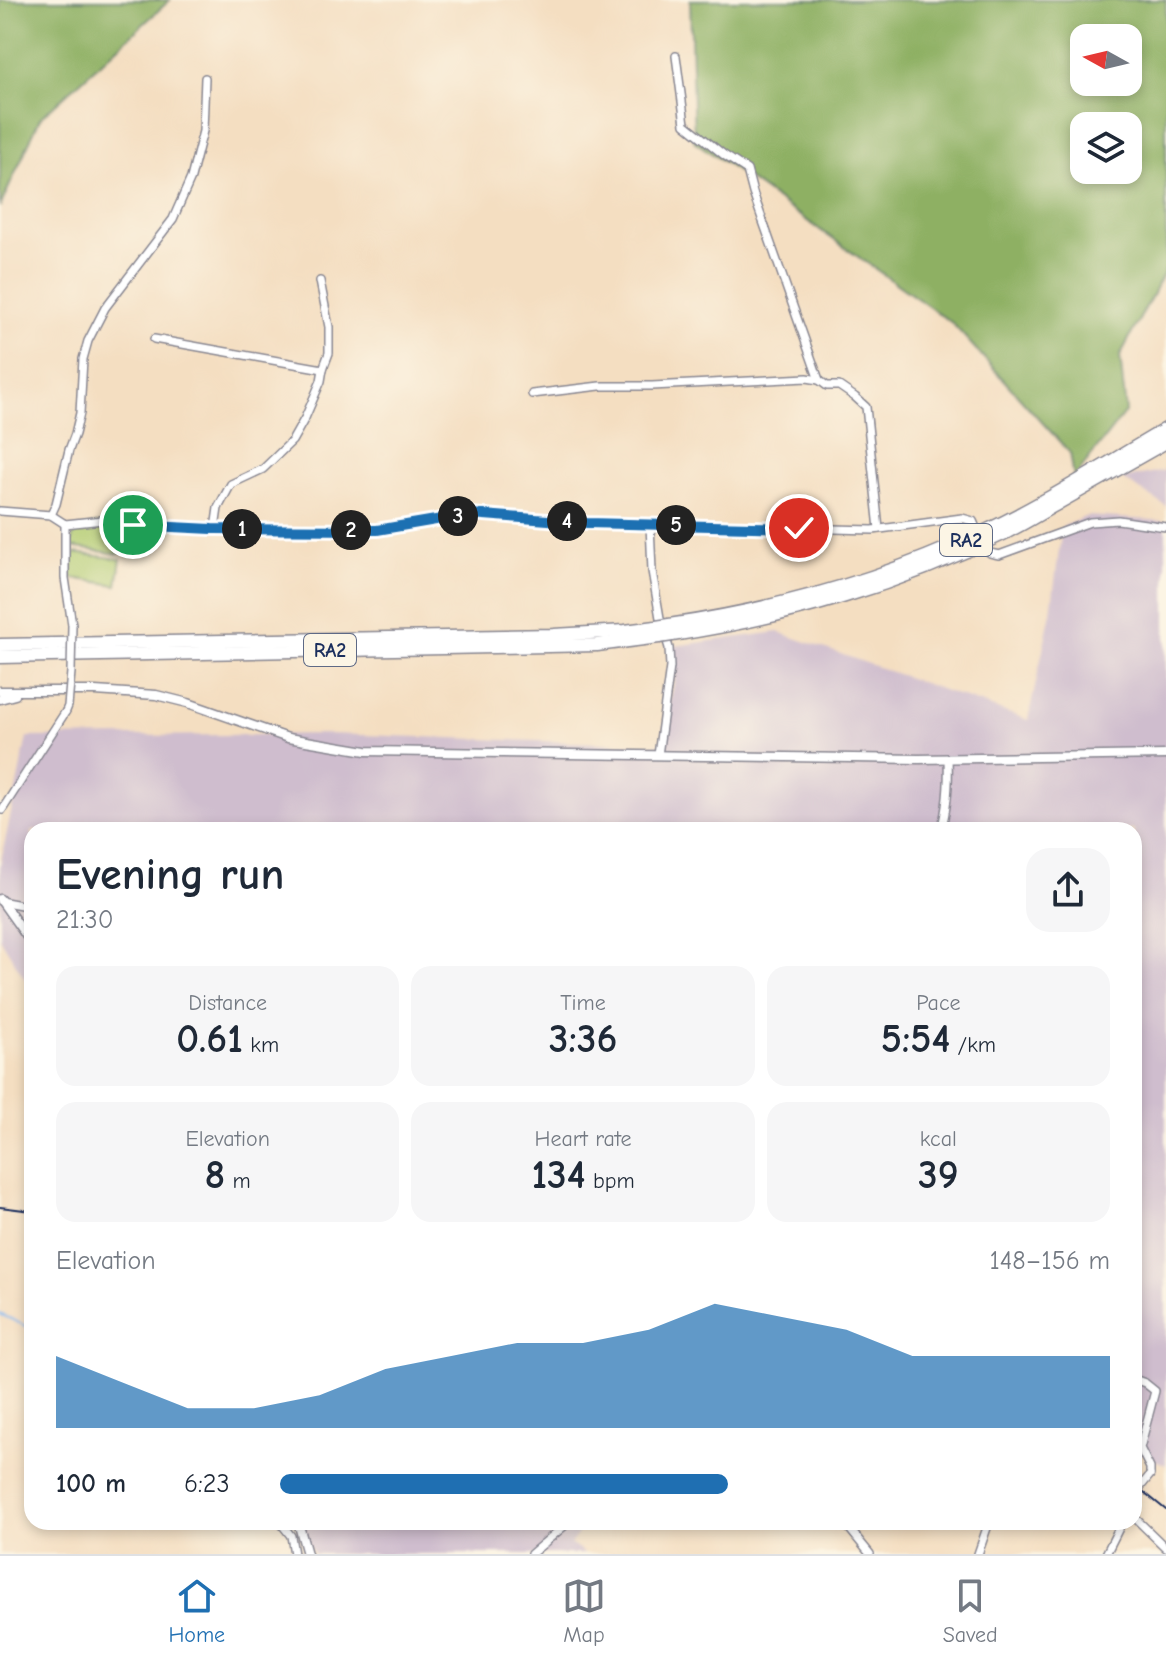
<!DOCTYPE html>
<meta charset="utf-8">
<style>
:root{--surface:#fff;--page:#f6f6f7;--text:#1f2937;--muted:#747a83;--line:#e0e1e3;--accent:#1f6fb2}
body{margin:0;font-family:"Comic Neue",sans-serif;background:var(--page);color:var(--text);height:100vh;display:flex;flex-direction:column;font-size:30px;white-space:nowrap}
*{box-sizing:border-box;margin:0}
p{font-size:26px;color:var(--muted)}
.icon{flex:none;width:44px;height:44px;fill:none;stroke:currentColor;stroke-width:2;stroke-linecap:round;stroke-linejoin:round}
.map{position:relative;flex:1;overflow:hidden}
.panel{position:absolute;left:24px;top:822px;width:1118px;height:708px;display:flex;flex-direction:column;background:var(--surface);border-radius:24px;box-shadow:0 4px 12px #0003}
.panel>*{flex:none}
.needle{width:52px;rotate:278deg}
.controls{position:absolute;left:1070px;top:24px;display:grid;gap:16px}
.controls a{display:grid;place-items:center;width:72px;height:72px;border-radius:16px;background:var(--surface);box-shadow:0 4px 12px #0003;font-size:40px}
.pin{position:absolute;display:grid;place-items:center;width:68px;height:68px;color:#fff;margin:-34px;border:4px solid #fff;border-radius:50%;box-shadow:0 2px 8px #0007}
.km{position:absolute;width:40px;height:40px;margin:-20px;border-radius:50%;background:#222;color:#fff;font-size:22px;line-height:40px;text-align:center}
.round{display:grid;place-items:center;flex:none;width:84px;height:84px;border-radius:24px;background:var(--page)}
.overview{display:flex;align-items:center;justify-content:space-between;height:136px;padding:0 32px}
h1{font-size:44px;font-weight:600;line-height:60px}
.figures{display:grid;grid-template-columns:repeat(3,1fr);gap:12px;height:136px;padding:8px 32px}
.figures div{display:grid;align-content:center;border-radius:20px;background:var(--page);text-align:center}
.figures b{font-size:40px;font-weight:600}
.figures small{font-size:22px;font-weight:400}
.figures p{font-size:22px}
.chart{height:224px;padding:16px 32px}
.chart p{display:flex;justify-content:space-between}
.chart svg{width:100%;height:144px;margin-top:8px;fill:var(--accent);opacity:.7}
ul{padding:0 32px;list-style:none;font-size:26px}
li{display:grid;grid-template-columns:128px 96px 1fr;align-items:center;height:60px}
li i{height:20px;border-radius:10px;background:var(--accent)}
.tab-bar{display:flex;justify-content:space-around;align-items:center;height:112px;border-top:2px solid var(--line);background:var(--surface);font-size:22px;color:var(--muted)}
.tab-bar a{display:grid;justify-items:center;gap:4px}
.tab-bar .on{color:var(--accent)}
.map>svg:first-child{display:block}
</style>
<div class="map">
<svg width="1166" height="1554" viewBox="0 0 1166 1554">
<rect width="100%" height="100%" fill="#fcf5e5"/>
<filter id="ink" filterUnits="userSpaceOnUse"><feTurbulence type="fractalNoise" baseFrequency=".0125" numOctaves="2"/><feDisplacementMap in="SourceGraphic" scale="16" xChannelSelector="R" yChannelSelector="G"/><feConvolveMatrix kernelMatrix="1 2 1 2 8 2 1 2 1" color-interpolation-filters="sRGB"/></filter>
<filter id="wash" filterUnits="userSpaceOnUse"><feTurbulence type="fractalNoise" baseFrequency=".006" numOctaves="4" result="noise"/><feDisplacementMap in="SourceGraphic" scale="32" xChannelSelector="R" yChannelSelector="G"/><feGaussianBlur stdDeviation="1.8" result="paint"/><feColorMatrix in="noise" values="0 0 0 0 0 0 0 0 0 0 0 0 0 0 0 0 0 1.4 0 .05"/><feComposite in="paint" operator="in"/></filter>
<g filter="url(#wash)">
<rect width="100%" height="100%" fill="#f4dec1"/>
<g fill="#cfbdce">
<polygon points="1166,470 1166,506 1122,479"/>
<polygon points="1087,516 1166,521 1166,1465 1134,1450 1134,830 32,830 32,990 0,938 0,865 27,737 331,734 661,745 676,674 674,646 778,632 1028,720 1051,612 1062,527"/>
<polygon points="295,1522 587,1522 570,1544 585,1554 315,1554"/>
</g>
<g fill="#b3cc72" stroke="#677e68" stroke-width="2">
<path d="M 98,524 L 124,528 L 120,554 L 70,547 C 73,528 81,528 98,524 Z"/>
<polygon points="74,553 121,559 117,585 71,578"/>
</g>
<g fill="#8eb064" stroke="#547061" stroke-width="2" fill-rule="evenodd">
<polygon points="0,0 170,0 40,118 0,207"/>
<path d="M 690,0 L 1166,0 L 1166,269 L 1120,356 L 1126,411 L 1074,478 L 1070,453 L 952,323 L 694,141 ZM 1084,38 L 1128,38 L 1128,82 L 1084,82 ZM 1084,126 L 1128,126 L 1128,170 L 1084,170 Z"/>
</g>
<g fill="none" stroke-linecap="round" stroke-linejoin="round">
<g stroke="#80b6ef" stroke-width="2">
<polyline points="0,1314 32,1329"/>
<polyline points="288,1522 297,1535"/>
</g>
</g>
</g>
<g filter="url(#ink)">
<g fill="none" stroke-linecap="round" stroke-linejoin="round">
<g stroke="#888690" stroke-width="10">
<g id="minor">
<polyline points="676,56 685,124 724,155 747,170 753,193 819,380"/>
<polyline points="154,339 323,369"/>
<polyline points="532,394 600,386 652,386 807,378 819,380 827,386 839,386 855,397 866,407 879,529"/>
<polyline points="0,511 51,515 65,524 103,520 133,525 215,529 377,530 471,514 587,523 873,530 962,518 973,521 976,528"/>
<polyline points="51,515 56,504 69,450 75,434 80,413 83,359 88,341 105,308 173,219 191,178 203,131 205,78"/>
<polyline points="65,524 65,578 72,625"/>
<polyline points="650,524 652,571 660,618 669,648 670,667 658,755"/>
<polyline points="215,529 218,508 231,484 263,469 292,441 305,418 321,381 323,369 329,353 329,327 320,281"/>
<polyline points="986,549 990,553 999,555 1090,522 1118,520 1166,527"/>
<polyline points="2,810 66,711"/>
<path d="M 941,830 C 948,806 949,783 948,759"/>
<polyline points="0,901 32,907"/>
<polyline points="1134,1379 1145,1383 1155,1391 1140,1448 1150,1468 1150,1475"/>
<polyline points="1134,1517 1166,1548"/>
<polyline points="280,1522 291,1536 294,1554"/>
<polyline points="844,1522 870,1554"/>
<polyline points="531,1554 569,1522"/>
<polyline points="978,1554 989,1522"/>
<polyline points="1106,1554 1122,1522"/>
</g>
</g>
<g stroke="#888690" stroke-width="11">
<g id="tertiary">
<polyline points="0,691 95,691 156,695 188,703 288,738 366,751 919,759 1166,755"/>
<polyline points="0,699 15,695"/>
<polyline points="0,899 32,944"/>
<polyline points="298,1522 307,1554"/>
</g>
</g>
<g stroke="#888690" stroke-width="15">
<g id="motorway">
<path d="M 669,625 C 776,609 881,580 979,534 C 1044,504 1104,465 1166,429"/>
<path d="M 672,635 C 791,617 899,585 1007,532 C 1025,523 1043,512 1060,502 C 1096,482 1131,462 1166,442"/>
<polyline points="0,645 554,635 625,631 656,627"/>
<polyline points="0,657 597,645 659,637"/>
</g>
</g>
<use href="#minor" stroke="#fff" stroke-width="7"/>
<use href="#tertiary" stroke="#fff" stroke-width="8"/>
<use href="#motorway" stroke="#fff" stroke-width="12"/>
<g stroke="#1b2f5e" stroke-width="2">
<polyline points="0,1207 32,1211"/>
<polyline points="1134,1484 1166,1510"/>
</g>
<g stroke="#888690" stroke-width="10" stroke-linecap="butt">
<g id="minor-bridge">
<polyline points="66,711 68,706 71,672 72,625"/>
<polyline points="1134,1495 1150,1475"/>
</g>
</g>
<g stroke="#888690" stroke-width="15" stroke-linecap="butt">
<g id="motorway-bridge">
<polyline points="656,627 669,625"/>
<polyline points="659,637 672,635"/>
</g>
</g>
<use href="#minor-bridge" stroke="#fff" stroke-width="7"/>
<use href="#motorway-bridge" stroke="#fff" stroke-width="12"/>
</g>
</g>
<g fill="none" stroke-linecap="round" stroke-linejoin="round" filter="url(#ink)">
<g stroke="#fff" stroke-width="16">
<polyline id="route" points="133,525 212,529 377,530 471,514 587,523 799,528"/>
</g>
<use href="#route" stroke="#1f6fb2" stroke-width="10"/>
</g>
<g text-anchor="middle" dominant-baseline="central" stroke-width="8" stroke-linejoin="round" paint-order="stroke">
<g fill="#fcf5e5" stroke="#5e6a86" stroke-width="2">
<rect x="940" y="524" width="52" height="32" rx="6"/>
<rect x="304" y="634" width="52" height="32" rx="6"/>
</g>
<g font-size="20" font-weight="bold" fill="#1b2f5e">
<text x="966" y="540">RA2</text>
<text x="330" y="650">RA2</text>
</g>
</g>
</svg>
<div class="controls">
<a><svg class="needle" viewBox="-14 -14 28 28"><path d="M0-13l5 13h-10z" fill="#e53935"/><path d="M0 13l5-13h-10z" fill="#747a83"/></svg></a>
<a><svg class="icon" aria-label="layers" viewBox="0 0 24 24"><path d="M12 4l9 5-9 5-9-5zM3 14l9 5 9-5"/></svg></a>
</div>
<div class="pin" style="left:133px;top:525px;background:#1e9e55"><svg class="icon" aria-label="arrive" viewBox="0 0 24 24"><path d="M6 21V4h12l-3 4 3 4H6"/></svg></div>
<div class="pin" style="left:799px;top:528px;background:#d93025"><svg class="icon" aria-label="check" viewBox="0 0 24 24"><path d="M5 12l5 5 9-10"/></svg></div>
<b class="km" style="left:242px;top:529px">1</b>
<b class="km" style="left:351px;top:530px">2</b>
<b class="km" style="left:458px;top:516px">3</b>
<b class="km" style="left:567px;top:521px">4</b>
<b class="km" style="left:676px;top:525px">5</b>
<section class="panel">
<div class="overview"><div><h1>Evening run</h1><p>21:30</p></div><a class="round"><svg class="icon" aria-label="share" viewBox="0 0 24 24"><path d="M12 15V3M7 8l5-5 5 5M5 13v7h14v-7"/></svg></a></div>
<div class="figures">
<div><p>Distance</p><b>0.61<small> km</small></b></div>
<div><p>Time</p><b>3:36</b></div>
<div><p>Pace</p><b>5:54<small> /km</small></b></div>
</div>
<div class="figures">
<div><p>Elevation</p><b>8<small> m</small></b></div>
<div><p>Heart rate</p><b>134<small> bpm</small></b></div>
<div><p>kcal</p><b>39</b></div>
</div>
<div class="chart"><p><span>Elevation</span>148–156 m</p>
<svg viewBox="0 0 160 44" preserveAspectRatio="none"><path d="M0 44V22L10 30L20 38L30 38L40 34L50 26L60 22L70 18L80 18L90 14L100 6L110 10L120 14L130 22L140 22L150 22L160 22V44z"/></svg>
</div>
<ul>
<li><b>100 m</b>6:23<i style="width:54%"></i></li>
</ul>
</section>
</div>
<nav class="tab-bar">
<a class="on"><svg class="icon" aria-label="home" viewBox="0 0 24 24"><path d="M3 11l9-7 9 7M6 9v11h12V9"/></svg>Home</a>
<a><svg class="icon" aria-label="map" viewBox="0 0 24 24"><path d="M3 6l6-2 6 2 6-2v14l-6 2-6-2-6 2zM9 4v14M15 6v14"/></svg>Map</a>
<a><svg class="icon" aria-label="saved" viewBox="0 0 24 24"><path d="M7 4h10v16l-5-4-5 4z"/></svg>Saved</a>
</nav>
